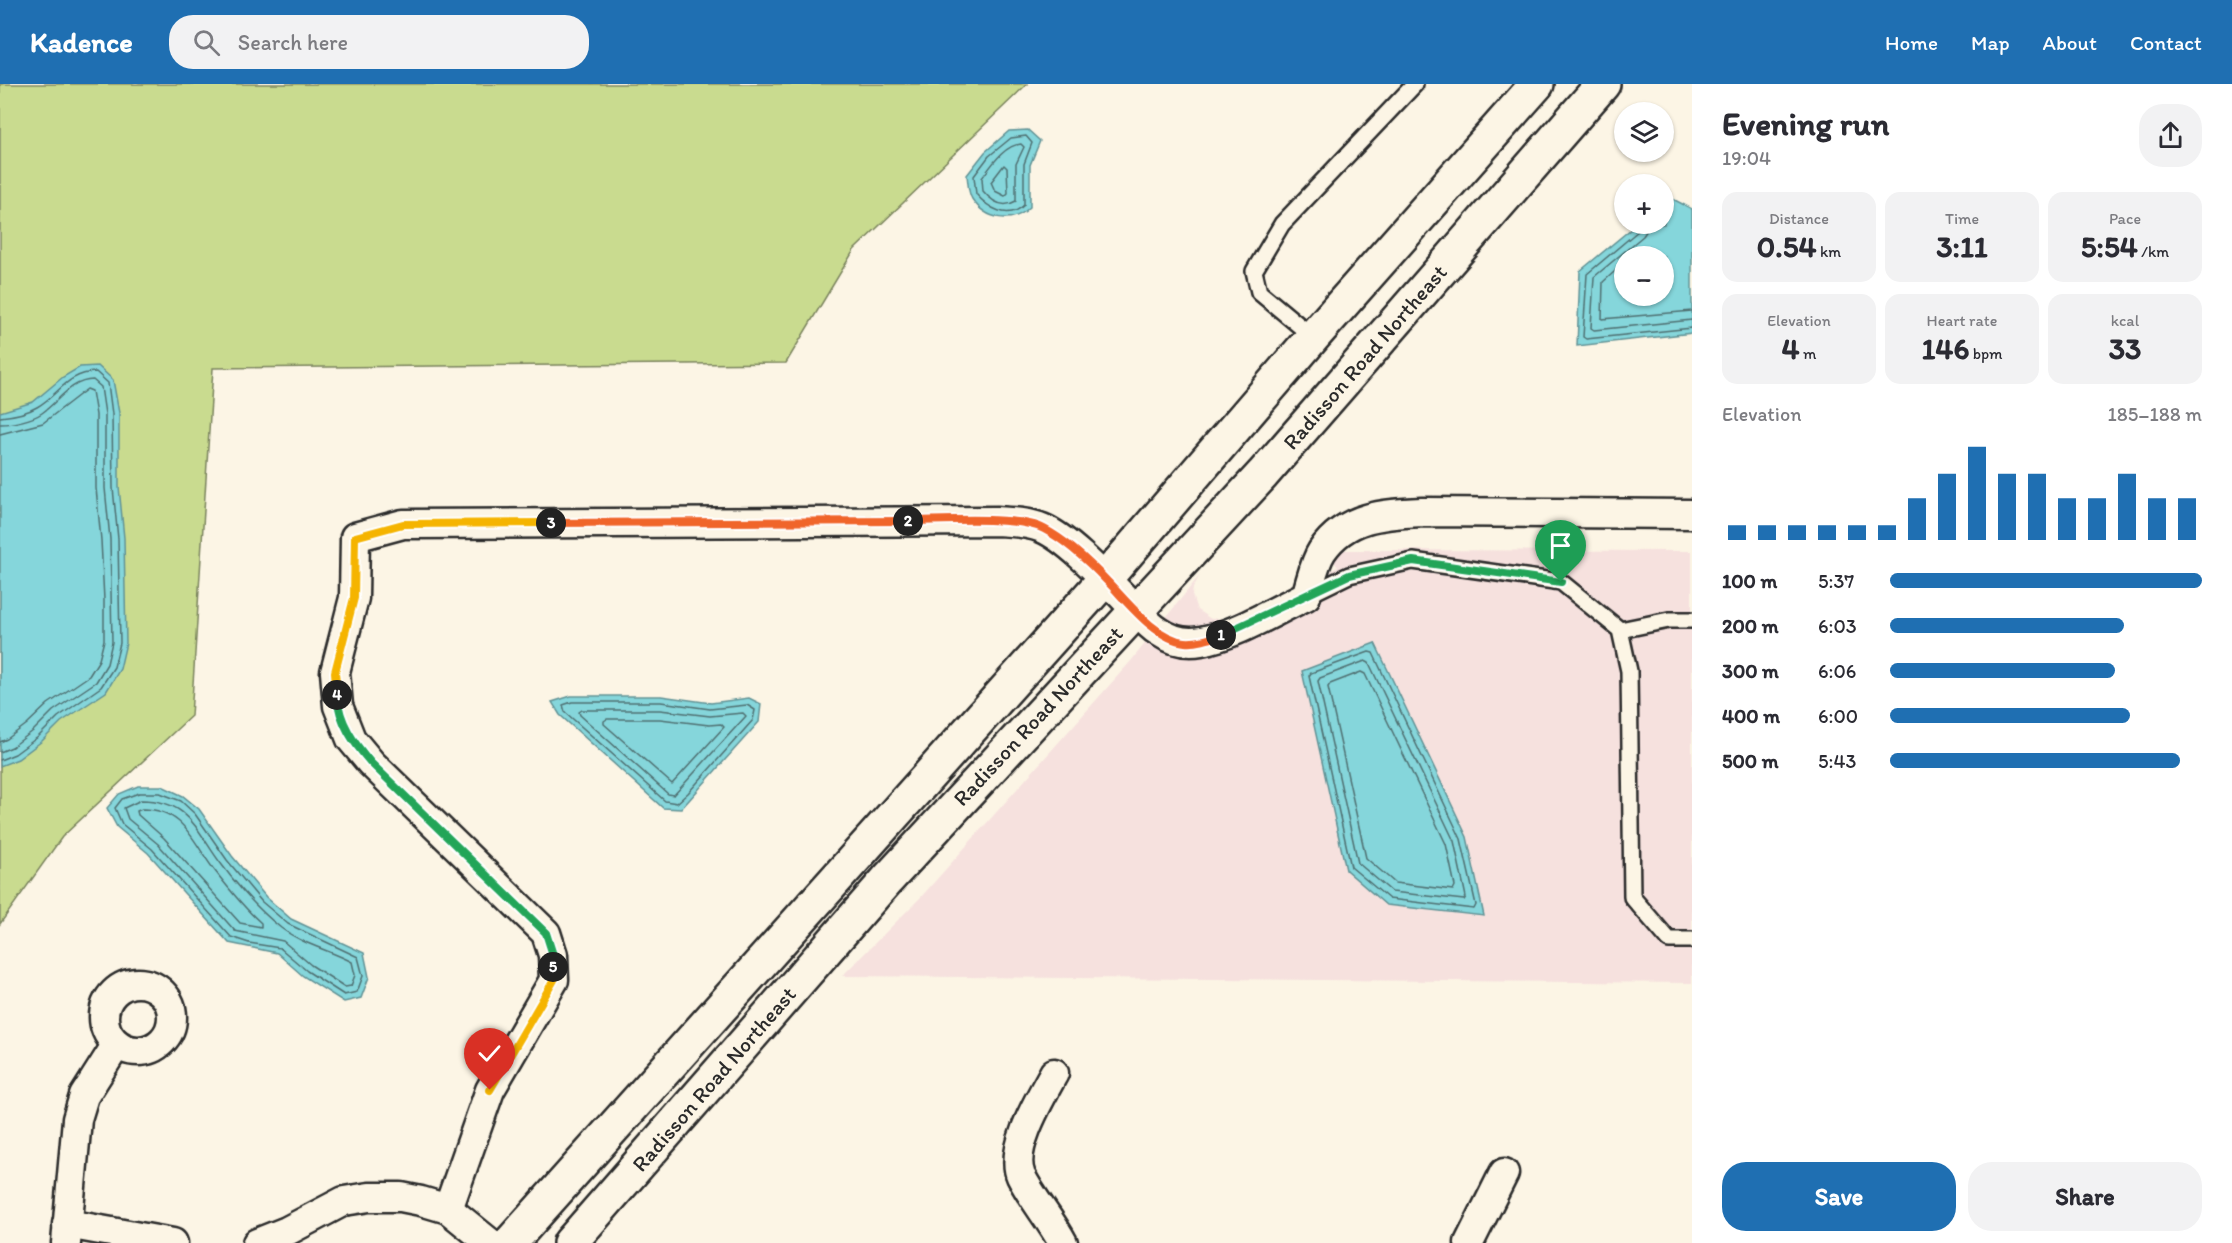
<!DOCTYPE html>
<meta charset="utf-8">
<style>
:root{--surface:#fff;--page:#f2f2f3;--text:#2b2b33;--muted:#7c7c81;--accent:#1f6fb2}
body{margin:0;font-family:Itim,sans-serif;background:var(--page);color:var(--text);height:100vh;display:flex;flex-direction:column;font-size:22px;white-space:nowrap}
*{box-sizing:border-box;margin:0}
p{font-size:20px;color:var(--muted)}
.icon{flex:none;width:33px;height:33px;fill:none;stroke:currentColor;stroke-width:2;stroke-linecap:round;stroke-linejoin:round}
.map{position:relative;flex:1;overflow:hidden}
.panel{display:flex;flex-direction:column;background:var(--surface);width:540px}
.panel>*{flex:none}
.tools{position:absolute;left:1614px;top:18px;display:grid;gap:12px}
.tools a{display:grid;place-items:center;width:60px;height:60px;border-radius:50%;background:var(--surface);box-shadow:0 2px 4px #0004;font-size:30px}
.pin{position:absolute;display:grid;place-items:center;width:51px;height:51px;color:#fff;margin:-62px -26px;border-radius:50% 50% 50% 0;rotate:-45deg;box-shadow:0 0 6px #0007}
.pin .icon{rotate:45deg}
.km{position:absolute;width:30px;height:30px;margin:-15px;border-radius:50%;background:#222;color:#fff;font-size:16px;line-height:30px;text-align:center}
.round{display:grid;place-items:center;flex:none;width:63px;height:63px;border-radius:24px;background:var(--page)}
.overview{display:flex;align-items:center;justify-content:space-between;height:102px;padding:0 30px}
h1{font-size:33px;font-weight:800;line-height:45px}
.metrics{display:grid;grid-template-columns:repeat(3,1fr);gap:9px;height:102px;padding:6px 30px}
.metrics div{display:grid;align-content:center;border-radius:15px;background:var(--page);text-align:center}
.metrics b{font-size:30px;font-weight:800}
.metrics small{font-size:16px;font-weight:400}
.metrics p{font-size:16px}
.chart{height:168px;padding:12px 30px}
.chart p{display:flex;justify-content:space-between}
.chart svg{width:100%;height:108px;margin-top:6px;stroke:var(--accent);stroke-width:6}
.cta{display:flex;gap:12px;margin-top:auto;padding:12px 30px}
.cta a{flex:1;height:69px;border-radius:24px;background:var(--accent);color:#fff;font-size:24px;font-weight:800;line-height:69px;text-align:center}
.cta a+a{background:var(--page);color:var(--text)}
ul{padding:0 30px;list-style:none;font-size:20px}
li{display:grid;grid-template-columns:96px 72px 1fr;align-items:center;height:45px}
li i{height:15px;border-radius:8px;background:var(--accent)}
header{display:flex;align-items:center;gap:36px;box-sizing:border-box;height:84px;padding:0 30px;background:var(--accent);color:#fff}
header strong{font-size:28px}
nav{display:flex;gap:33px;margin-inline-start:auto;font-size:21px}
.search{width:420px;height:54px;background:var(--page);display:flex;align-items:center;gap:15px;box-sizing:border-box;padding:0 21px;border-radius:24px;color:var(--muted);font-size:22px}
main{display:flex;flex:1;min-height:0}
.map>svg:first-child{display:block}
</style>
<header>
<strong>Kadence</strong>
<div class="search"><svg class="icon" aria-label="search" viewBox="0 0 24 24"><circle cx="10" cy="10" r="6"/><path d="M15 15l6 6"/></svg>Search here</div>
<nav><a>Home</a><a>Map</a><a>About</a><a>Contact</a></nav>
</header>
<main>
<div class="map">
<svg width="1692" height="1159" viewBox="0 0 1692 1159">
<rect width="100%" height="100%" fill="#fcf5e5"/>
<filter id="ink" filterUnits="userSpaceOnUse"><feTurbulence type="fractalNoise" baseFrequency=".0167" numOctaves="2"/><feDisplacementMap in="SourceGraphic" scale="12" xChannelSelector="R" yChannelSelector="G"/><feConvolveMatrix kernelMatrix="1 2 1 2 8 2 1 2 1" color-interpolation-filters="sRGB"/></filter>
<g filter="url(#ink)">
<polygon fill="#f6e1de" points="1340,466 1692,467 1692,899 842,892 921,813 1131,577 1200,491 1193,504 1192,511 1197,526 1211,535 1224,534 1304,496 1338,483 1333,477"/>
<polygon fill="#c9db8f" stroke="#7a835d" stroke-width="1.5" points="0,0 1027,0 854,166 786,279 213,284 191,632 62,753 0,840"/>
<g fill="#85d6db" stroke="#619295" stroke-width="1.5" fill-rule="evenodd">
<path d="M 1028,46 L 1040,57 L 1030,81 L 1030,123 C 1012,141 986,136 972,115 C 968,109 968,98 967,91 L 985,68 L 1009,47 Z"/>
<path d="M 1669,113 L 1692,125 L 1692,249 L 1577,262 L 1580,187 L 1637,140 L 1664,140 L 1664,118 ZM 1624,172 L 1664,172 L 1664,212 L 1624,212 Z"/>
<polygon points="98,282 113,296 119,329 119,403 124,454 126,559 120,585 106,608 61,638 42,657 18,675 0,682 0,328 33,318 63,293 80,283"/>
<polygon points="1375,559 1467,753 1484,832 1386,821 1346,786 1302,587"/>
<polygon points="571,612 661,612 711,619 749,614 761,620 759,638 681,725 663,724 560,631 552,618"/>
<polygon points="138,702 162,702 183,712 199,725 232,772 266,813 291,835 364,869 369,893 361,914 344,918 303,892 277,869 229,859 148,769 117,743 107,724 119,710"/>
</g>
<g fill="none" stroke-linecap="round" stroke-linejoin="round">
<g stroke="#4f6f71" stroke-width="1.5">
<path d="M 1026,52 L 1032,59 L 1024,80 L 1024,121 C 1008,137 988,124 976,110 L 974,92 L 989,72 L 1011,54 Z"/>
<path d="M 1021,60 L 1024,63 L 1016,80 L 1016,117 C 1003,125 992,118 983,107 L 982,94 C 991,82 1004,61 1021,60 Z"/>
<polygon points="1004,81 1007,84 1008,109 1005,112 995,107 991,98"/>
<polyline points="1640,140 1638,147 1587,190 1583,253 1586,255 1692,244"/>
<polyline points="1648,140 1647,146 1643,152 1594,193 1591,244 1594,246 1692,236"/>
<polyline points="1624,179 1603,198 1602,235 1692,227"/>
<path d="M 0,333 C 11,332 27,329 37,323 C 59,311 66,289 96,288 L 108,299 L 112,330 L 113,404 L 118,455 L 120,559 L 114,583 L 101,603 L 58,633 L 38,653 L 15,670 L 0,676"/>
<path d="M 0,340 C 12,340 32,336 42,329 C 58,318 71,296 93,296 L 101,303 L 105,330 L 105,404 L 110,455 L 112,558 L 107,580 L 96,598 L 53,627 L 33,647 L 12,663 L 0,668"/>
<polyline points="0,350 43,339 87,305 92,307 96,331 96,404 101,456 104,516 104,556 99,576 89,592 48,620 27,640 7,655 0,658"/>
<polygon points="1369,568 1373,569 1461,755 1476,821 1474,825 1389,815 1351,783 1309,592 1311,589"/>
<polygon points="1365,577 1369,579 1454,757 1466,813 1464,816 1392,808 1358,779 1318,597 1320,594"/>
<polygon points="1361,588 1365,590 1446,760 1455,802 1453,806 1395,799 1366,774 1328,603 1330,600"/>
<polygon points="572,618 661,618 710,625 747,621 755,626 753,636 688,709 677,719 665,717 565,628 563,621"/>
<polygon points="582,626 660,626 710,632 743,629 746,632 674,711 668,710 580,631 579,628"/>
<polygon points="607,635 660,635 709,641 721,640 724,643 672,700 604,640 604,637"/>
<polygon points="139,709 160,709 181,717 195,730 227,776 262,818 288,840 358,873 363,892 357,908 344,911 307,887 280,864 249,859 231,853 152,765 122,740 115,724 122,715"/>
<path d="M 141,716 C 190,716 196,747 222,781 C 239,804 259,826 281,844 C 302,860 329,866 352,878 L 355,891 L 351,902 L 345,903 L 311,881 L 283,857 L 235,847 L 158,760 L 128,735 L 124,724 Z"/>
<path d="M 142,725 C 185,725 193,759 215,787 C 229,805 244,824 261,839 L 261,843 L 240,839 L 164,754 L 138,731 L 137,727 Z"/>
</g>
<g stroke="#2b2b2b" stroke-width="20">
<g id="service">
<polyline points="1313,253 1259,208 1254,187 1282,140 1415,0"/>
<polyline points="1306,512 1349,491 1413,477 1561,498 1620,546 1629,587 1632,813 1669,856 1692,856"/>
<polyline points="1620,546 1669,536 1692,536"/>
</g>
</g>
<g stroke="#2b2b2b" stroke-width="33">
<g id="minor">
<circle cx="138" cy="933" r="34"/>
<path d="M 1054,989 C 1041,1013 1009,1065 1021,1092 C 1033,1116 1051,1136 1063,1159"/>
<path d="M 448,1125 L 490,1006 L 554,896 L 553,871 L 546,849 L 371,679 L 351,655 L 338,622 L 335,588 L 354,514 L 355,453 L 403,440 L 997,437 C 1012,438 1028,438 1042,444 C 1069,455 1110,500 1132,522 C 1140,530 1148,541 1158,547 C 1171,556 1186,560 1201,557 C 1236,551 1274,527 1306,512 C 1311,498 1314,479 1322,467 C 1346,432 1382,430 1422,428 L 1692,430"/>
<polyline points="67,1140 173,1159"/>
<polyline points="66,1159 77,1035 84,1012 117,960"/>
<polyline points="257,1159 287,1147 344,1117 369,1113 401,1113 421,1117 448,1125 490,1159"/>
<polyline points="1469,1159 1504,1089"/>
</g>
</g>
<g stroke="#2b2b2b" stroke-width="38">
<g id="secondary">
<polyline points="510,1159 1105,495 1313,253 1537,0"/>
<polyline points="570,1159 887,796 1263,390 1603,0"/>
</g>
</g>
<use href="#service" stroke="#fcf5e5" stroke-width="15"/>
<use href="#minor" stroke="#fcf5e5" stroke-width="28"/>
<use href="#secondary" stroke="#fcf5e5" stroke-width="33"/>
</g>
</g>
<g fill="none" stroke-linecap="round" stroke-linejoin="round" filter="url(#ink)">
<g stroke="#fff" stroke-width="12">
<polyline id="split-1" points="1221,551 1349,491 1413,477 1561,498"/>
</g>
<g stroke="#fff" stroke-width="12">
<path id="split-2" d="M 908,437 C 940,437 1018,431 1044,445 C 1067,457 1089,478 1107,497 C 1127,517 1155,555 1185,558 C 1197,559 1209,555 1221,551"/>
</g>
<g stroke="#fff" stroke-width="12">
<polyline id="split-3" points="551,439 908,437"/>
</g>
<g stroke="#fff" stroke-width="12">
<polyline id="split-4" points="337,611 335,588 354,514 355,453 403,440 551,439"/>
</g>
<g stroke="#fff" stroke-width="12">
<path id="split-5" d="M 337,611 C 339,639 354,659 371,679 L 546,849 L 553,871 L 553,883"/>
</g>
<g stroke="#fff" stroke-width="12">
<polyline id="split-6" points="490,1006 554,896 553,883"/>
</g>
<use href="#split-1" stroke="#22a559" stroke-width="8"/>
<use href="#split-2" stroke="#f0652b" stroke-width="8"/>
<use href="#split-3" stroke="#f0652b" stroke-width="8"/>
<use href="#split-4" stroke="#f5b400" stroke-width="8"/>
<use href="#split-5" stroke="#22a559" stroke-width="8"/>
<use href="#split-6" stroke="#f5b400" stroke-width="8"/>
</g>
<g text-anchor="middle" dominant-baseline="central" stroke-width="4.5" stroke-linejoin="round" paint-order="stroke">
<g font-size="22" fill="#2b2b2b" stroke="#fcf5e5">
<text transform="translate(1365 273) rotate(-49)">Radisson Road Northeast</text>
<text transform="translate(1038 632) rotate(-47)">Radisson Road Northeast</text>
<text transform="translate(714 995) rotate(-49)">Radisson Road Northeast</text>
</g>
</g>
</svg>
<div class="tools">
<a><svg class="icon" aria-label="layers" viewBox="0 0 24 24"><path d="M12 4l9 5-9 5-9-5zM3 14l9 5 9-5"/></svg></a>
<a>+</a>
<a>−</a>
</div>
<div class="pin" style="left:1561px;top:498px;background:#1e9e55"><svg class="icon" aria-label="arrive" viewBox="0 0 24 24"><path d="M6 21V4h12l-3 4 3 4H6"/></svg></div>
<div class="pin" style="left:490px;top:1006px;background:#d93025"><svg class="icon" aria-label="check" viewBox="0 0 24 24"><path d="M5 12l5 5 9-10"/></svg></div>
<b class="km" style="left:1221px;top:551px">1</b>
<b class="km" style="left:908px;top:437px">2</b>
<b class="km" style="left:551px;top:439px">3</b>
<b class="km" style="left:337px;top:611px">4</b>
<b class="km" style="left:553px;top:883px">5</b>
</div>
<section class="panel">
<div class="overview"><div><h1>Evening run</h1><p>19:04</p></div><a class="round"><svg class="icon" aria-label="share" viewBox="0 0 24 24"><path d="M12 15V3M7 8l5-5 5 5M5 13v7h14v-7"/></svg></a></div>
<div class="metrics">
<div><p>Distance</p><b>0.54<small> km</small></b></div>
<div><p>Time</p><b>3:11</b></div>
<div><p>Pace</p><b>5:54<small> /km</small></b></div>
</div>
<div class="metrics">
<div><p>Elevation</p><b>4<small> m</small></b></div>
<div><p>Heart rate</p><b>146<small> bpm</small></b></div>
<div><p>kcal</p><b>33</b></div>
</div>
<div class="chart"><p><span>Elevation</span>185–188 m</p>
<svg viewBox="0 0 160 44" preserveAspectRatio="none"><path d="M5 44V38M15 44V38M25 44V38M35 44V38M45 44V38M55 44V38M65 44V27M75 44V17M85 44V6M95 44V17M105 44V17M115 44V27M125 44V27M135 44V17M145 44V27M155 44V27"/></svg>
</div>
<ul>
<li><b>100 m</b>5:37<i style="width:100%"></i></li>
<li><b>200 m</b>6:03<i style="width:75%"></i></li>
<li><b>300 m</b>6:06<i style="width:72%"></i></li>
<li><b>400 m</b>6:00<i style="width:77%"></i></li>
<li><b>500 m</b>5:43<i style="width:93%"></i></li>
</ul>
<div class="cta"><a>Save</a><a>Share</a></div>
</section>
</main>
